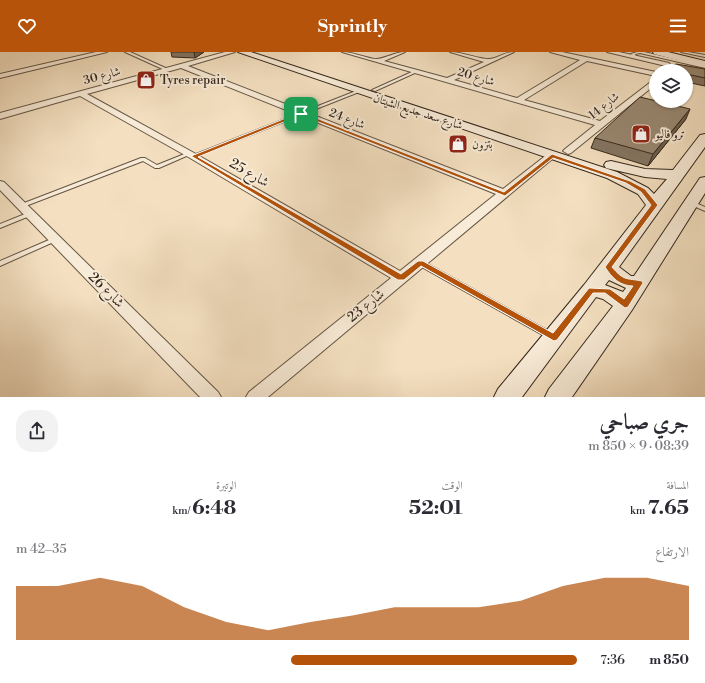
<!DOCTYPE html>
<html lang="ar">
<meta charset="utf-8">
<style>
:root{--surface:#fff;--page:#f2f2f3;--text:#2b2b33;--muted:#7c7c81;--accent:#b45309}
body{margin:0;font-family:"Libre Bodoni",Amiri,serif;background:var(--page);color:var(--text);direction:rtl;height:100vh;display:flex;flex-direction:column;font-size:15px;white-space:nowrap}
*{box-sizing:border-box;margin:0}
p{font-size:13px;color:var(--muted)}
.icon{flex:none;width:22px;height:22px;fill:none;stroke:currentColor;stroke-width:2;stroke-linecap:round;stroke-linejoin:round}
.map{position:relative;height:345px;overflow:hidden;direction:ltr}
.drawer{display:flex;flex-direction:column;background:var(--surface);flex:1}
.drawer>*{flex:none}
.fabs{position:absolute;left:649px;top:12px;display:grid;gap:8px}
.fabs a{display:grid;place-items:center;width:44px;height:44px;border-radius:50%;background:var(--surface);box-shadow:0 1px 3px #0004;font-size:20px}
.pin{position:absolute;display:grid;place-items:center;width:34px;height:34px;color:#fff;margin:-17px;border-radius:8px;box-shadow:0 2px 6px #0006}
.round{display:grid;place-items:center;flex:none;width:42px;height:42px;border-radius:16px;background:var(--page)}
.overview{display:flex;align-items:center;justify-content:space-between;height:68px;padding:0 16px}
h1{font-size:22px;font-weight:800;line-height:30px}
.metrics{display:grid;grid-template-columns:repeat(3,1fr);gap:6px;height:68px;padding:4px 16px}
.metrics div{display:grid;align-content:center}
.metrics b{font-size:20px;font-weight:800}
.metrics small{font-size:11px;font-weight:400}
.metrics p{font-size:11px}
.chart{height:112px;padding:8px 16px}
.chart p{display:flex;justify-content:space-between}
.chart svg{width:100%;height:72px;margin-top:4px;fill:var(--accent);opacity:.7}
ul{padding:0 16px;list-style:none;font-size:13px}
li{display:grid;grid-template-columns:64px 48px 1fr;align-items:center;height:30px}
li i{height:10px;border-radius:5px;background:var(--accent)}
header{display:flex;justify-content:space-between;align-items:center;height:52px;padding:0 16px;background:var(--accent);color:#fff;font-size:18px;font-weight:800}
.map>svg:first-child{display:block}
</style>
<header><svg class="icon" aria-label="menu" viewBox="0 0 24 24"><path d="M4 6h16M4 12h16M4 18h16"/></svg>Sprintly<svg class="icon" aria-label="heart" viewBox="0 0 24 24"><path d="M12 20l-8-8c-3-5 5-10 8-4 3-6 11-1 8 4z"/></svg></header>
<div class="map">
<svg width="705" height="345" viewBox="0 0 705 345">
<rect width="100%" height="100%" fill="#f4e0c1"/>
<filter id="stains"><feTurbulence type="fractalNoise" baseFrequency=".005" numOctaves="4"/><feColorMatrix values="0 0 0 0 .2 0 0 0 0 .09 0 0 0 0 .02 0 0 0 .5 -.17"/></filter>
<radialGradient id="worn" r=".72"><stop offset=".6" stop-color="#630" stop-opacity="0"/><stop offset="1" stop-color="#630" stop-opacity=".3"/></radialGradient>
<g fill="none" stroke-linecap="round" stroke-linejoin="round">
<g stroke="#645544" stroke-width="2">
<g id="lane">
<polygon points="125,0 130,0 170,18 167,19"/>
<polygon points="637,0 644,0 705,14 705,16 640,1 635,2 636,5 633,6 631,2"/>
<polygon points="681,0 688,0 705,3 705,5"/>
<polygon points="414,19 417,20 375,39 372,38"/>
<polygon points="356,39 359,40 195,105 193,105 191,104"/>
<polygon points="187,101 189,101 191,102 159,116 155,116 143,109 23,155 19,155 18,154 19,153 141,106 145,106 157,113"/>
<polygon points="691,149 705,155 705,159 689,152 688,151 689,150"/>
<polygon points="30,160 32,161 33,162 32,163 0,176 0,172"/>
<polygon points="56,185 58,186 59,187 58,188 0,214 0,209"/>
<polygon points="418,209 422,209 554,282 555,284 554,286 551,287 548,286 418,213 417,211"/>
</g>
</g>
<g stroke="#645544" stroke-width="2">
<g id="street">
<polygon points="96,0 107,0 0,26 0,22"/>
<path d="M 225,0 L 235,0 L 188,14 L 503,137 L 549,101 L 552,100 L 557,103 L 268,345 L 246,345 L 249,340 L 391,226 L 190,106 L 80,44 L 0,67 L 0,61 ZM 181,16 L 496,142 L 400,219 L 196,102 L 87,42 Z"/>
<path d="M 342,0 C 354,0 368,7 377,7 C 387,6 395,0 405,0 L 384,9 L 447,26 L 484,10 L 450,0 C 462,0 482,8 490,7 C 499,6 504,0 514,0 L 454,28 L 517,46 L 580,8 L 550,0 L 562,0 L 656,20 L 656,24 L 587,9 L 524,48 L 600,69 L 656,26 L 656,32 L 571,101 L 568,102 L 563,99 L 565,97 L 595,73 Z"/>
<polygon points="607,0 619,0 669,11 673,16 670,19 663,19 666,14"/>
<polygon points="0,129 4,130 218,340 221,345 200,345 0,138"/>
</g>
</g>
<g stroke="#34271b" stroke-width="2">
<g id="secondary">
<path d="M 238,0 L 251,0 L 617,120 L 648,136 L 654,142 L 667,127 L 645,125 L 606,116 L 604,113 L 606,110 L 611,109 L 645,117 L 673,118 L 700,83 L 705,82 L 705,95 L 619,215 L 631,224 L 634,224 L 700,126 L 705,125 L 705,141 L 632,258 L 572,345 L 545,345 L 549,337 L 613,254 L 603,247 L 596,245 L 522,345 L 494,345 L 498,337 L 584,233 L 646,153 L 638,142 L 607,126 ZM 609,228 L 626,236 L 623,240 L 605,233 Z"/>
<polygon points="653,0 668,0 705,9 705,15 654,2"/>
</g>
</g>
<use href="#lane" fill="#f8ebd7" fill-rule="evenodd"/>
<use href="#street" fill="#f8ebd7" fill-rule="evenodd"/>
<use href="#secondary" fill="#f8ebd7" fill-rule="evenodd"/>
</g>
<g fill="#837461" stroke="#34271b">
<polygon points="171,0 204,0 195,6 172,5"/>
<polygon points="705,17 705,34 686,30 686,19 666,19 667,18"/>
<polygon points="686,67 648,114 591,96 595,86"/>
</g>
<g fill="#6a5e4f" stroke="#34271b">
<polygon points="194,0 204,0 195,6"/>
<polygon points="690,57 686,67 648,114 653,102"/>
</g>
<g fill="#988771" stroke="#34271b">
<polygon points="676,12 705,17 705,26 686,22 686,19 670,19 667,18"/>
<polygon points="640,45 690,57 653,102 595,86"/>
</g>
<path fill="#b45309" stroke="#fff" fill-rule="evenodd" d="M 301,60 L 504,140 L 552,102 L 630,129 L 645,137 L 658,153 L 612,215 C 624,229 626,226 642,229 L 643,231 L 628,255 L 625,256 L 605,241 L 593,241 L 557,288 L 554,289 L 421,214 L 404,228 L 398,228 L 191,104 ZM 301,63 L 505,144 L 553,106 L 626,131 L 641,140 L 651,153 L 605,215 C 612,226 620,234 633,234 L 624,247 L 610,237 L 589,236 L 553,281 L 423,209 L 418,209 L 401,222 L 198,105 Z"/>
<defs>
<g id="shop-square" transform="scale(1)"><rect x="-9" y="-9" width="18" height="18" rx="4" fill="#8f2418" stroke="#f8ebd7"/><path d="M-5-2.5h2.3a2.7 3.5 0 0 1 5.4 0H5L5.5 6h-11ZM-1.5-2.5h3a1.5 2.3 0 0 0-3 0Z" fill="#fff"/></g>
</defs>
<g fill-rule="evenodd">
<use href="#shop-square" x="146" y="28"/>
<use href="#shop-square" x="641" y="82"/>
<use href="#shop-square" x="458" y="92"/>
</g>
<g text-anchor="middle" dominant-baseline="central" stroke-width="4" stroke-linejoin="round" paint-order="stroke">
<g font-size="12" fill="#34271b" stroke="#f8ebd7">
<text transform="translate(102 24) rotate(-15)">شارع 30</text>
<text transform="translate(476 25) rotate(16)">شارع 20</text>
<text transform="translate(604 54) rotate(-39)">شارع 14</text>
<text transform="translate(418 60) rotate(18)">شارع سعد جديع الشيتان</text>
<text transform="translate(347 67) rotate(21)">شارع 24</text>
</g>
<g font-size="12" fill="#34271b" stroke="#f8ebd7" text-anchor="start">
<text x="160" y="28">Tyres repair</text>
<text x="655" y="82">ترو فاليو</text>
<text x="472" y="92">بتزون</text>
</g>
<g font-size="14" fill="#34271b" stroke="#f8ebd7">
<text transform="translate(249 121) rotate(30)">شارع 25</text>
<text transform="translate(106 238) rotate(45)">شارع 26</text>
<text transform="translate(366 254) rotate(-39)">شارع 23</text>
</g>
</g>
<rect width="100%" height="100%" filter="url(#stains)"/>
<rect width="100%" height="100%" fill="url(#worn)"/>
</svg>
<div class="fabs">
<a><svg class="icon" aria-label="layers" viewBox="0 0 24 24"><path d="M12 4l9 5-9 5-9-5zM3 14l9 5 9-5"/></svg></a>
</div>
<div class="pin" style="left:301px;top:62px;background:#1e9e55"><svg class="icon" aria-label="arrive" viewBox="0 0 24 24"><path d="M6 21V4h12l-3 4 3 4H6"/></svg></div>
</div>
<section class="drawer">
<div class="overview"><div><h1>جري صباحي</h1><p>08:39 · 9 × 850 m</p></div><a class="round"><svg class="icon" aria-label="share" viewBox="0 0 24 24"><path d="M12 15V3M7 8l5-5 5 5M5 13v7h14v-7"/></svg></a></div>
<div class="metrics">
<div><p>المسافة</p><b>7.65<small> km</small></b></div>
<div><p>الوقت</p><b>52:01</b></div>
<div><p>الوتيرة</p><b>6:48<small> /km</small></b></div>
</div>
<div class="chart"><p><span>الارتفاع</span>35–42 m</p>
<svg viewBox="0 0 160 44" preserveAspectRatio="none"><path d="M0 44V11L10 11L20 6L30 11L40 24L50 33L60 38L70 33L80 29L90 24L100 24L110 24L120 20L130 11L140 6L150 6L160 11V44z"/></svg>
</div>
<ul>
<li><b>850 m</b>7:36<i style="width:51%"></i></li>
</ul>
</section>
